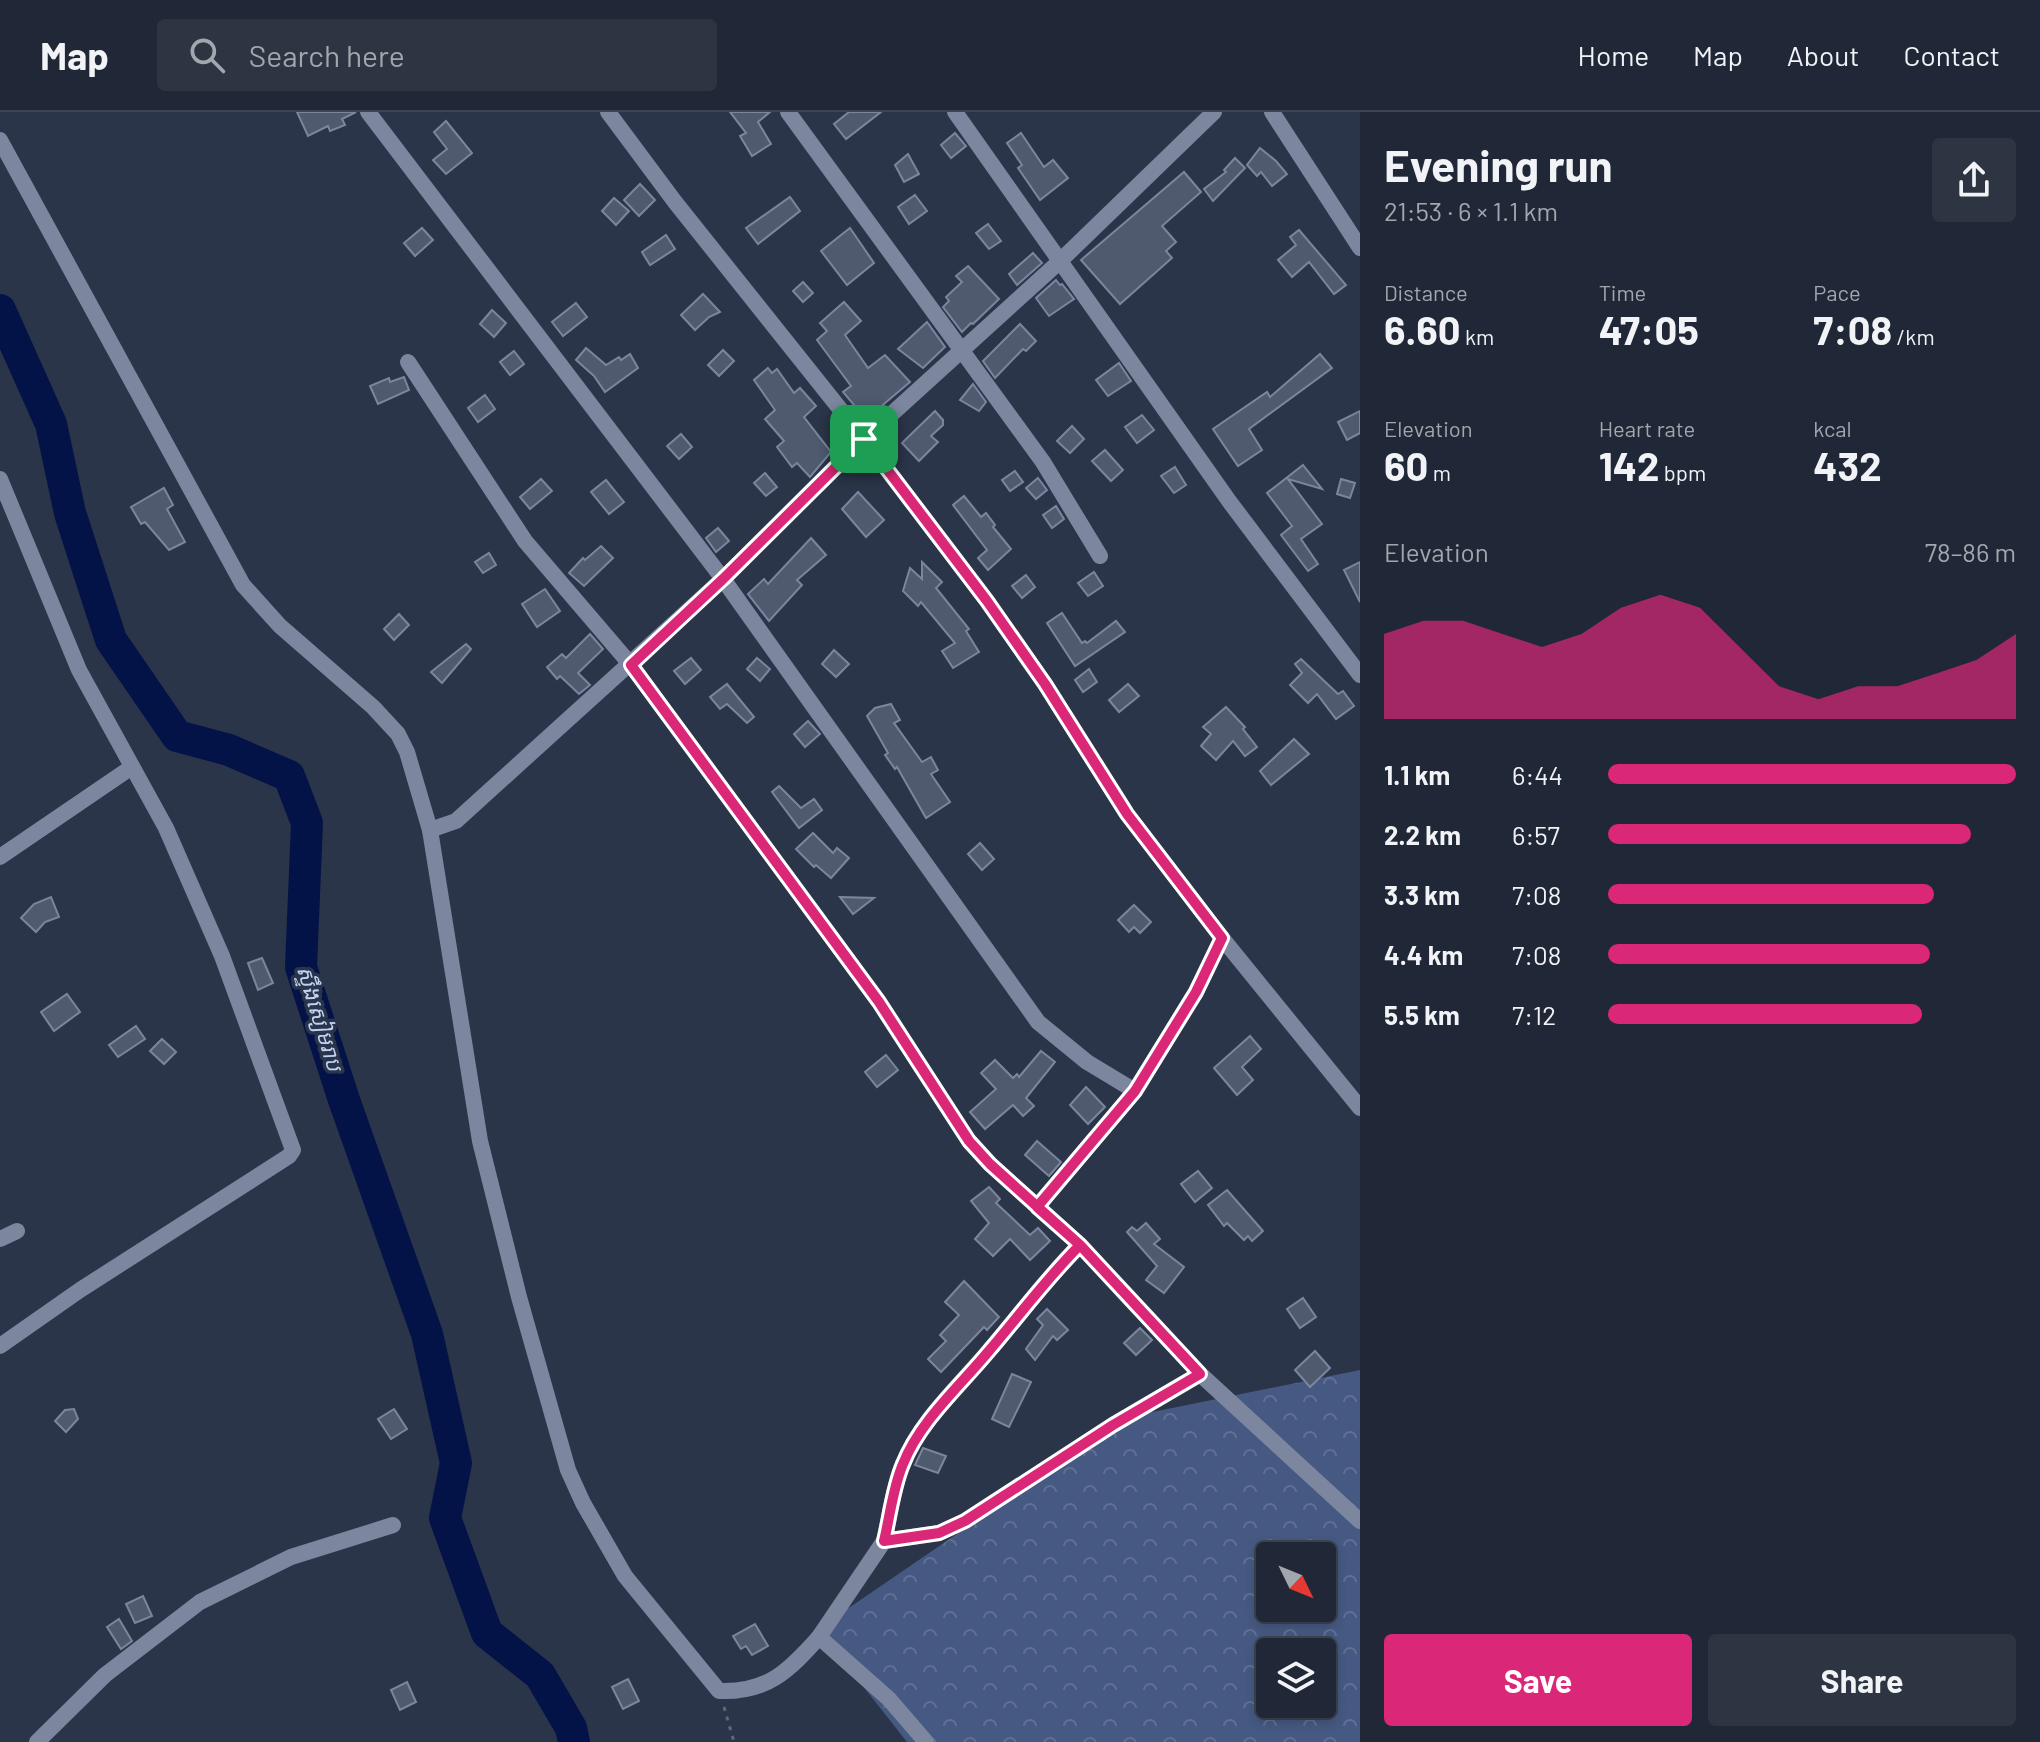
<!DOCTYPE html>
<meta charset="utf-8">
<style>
:root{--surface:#202837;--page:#2d3442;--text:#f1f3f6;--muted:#a2a6ad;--line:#3d4452;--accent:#db2777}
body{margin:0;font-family:Barlow,"Noto Sans Khmer",sans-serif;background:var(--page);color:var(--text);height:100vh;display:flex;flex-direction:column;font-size:30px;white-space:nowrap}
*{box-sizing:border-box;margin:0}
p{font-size:26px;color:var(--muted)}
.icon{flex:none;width:44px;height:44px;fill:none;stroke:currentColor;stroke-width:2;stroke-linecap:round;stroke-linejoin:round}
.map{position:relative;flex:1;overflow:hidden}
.side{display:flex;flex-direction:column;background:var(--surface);width:680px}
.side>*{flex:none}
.needle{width:52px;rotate:133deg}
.controls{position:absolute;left:1256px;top:1430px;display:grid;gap:16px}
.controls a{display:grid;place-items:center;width:80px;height:80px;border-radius:8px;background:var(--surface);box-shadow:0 4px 12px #0003,0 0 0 2px var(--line);font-size:40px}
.pin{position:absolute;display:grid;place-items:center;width:68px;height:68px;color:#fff;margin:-34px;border-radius:16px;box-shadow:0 4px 12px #0006}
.round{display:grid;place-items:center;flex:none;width:84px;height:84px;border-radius:8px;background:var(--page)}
.overview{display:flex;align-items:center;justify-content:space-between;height:136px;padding:0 24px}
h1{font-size:44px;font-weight:700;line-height:60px}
.figures{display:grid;grid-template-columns:repeat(3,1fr);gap:12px;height:136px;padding:8px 24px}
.figures div{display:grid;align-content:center}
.figures b{font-size:40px;font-weight:700}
.figures small{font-size:22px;font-weight:400}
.figures p{font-size:22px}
.chart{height:224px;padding:16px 24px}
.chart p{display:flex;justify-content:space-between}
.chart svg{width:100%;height:144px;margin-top:8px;fill:var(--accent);opacity:.7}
.cta{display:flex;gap:16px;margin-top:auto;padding:16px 24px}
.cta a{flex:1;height:92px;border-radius:8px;background:var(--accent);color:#fff;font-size:32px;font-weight:700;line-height:92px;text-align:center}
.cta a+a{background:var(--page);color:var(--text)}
ul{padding:0 24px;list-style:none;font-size:26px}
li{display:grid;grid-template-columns:128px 96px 1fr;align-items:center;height:60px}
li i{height:20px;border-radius:10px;background:var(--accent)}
header{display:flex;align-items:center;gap:48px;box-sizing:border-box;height:112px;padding:0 40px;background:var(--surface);border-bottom:2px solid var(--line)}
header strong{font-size:38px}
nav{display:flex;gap:44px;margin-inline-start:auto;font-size:28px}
.search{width:560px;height:72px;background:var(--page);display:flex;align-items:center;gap:20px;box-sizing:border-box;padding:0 28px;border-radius:8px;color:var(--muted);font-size:30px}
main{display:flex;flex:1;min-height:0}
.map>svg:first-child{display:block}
</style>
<header>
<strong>Map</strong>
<div class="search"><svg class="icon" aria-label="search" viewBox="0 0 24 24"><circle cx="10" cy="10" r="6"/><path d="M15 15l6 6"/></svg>Search here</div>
<nav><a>Home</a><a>Map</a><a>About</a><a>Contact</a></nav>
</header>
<main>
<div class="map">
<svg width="1360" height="1630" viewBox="0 0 1360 1630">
<defs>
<pattern id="forest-crowns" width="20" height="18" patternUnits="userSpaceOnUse" patternTransform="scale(2)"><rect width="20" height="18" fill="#465982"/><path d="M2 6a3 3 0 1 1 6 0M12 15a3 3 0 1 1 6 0" fill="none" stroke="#607094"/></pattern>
</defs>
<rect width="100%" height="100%" fill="#2b3549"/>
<path fill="url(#forest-crowns)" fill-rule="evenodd" d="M 1360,1258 L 1360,1630 L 907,1630 L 818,1517 L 1128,1305 ZM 1270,1444 L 1322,1444 L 1322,1496 L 1270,1496 ZM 1270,1540 L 1322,1540 L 1322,1592 L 1270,1592 Z"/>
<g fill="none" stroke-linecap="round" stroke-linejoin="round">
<polyline stroke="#041347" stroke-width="32" points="0,198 51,312 70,401 111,528 177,624 229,638 289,664 307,711 301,855 344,988 427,1222 456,1351 445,1406 487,1521 540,1563 571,1616 574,1630"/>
</g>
<g fill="#4f5a6f" stroke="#7b869e" stroke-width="2">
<polygon points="297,0 356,0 342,7 345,13 330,19 328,14 308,24"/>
<polygon points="730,0 770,0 758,10 771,32 752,44 740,24 746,21"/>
<polygon points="849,0 881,0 846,27 834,12"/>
<polygon points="446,9 472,41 446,62 433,48 447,37 434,20"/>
<polygon points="955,21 966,34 951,46 941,33"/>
<polygon points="1021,21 1044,55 1053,48 1068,66 1040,88 1018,56 1022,53 1007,31"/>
<polygon points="1260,36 1276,49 1287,62 1272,74 1261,60 1257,64 1247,53"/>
<polygon points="908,42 919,62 904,70 895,53"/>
<polygon points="1235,46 1245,56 1213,89 1204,77 1226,60 1224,58"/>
<polygon points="1184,60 1201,80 1162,114 1176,130 1166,139 1172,146 1120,192 1081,148"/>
<polygon points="640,72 655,88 639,104 624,88"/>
<polygon points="915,83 927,99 909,112 898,95"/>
<polygon points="790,85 800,99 758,132 746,116"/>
<polygon points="614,86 629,99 616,113 602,99"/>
<polygon points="988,112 1001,129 989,137 976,121"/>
<polygon points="422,116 433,128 415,144 404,131"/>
<polygon points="850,116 874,151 847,173 821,139"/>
<polygon points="1299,118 1346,173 1334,182 1309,150 1292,165 1278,148 1296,133 1290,125"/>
<polygon points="666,123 675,137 650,153 642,140"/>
<polygon points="1033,141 1042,151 1017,173 1009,162"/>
<polygon points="968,154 999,187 973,212 971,211 962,220 943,195 949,189 946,185 962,170 956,164"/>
<polygon points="1056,168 1060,173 1062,172 1074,187 1049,204 1036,186"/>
<polygon points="803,170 813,181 803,190 793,179"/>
<polygon points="703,182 720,200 709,205 695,218 681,203"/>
<polygon points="844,190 861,209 845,223 868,256 885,243 910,270 866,307 843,280 851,274 817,228 827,219 820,211"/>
<polygon points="576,191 587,205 563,224 552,210"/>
<polygon points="492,198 506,211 494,225 480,212"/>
<polygon points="927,210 945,235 923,256 898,237"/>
<polygon points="1020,212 1036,229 1026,239 1023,237 995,266 983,249"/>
<polygon points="586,236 606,253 619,245 621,248 630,242 638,256 605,280 594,264 576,248"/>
<polygon points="723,238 734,249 719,264 708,253"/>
<polygon points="514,239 524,252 510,263 500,250"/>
<polygon points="1320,242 1332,256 1249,317 1262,338 1238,354 1213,317 1267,280 1270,285"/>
<polygon points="1119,251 1131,269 1108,284 1096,268"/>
<polygon points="768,256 772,261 777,257 794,281 800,276 816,294 804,305 831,340 810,365 797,351 792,355 777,335 784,329 765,307 775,298 754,268"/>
<polygon points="404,265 409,278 378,292 370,274 389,266 390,270"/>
<polygon points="973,272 986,290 979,299 960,288"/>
<polygon points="485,283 495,297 478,310 468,296"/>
<polygon points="935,299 943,308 943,313 931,324 938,330 919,349 902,331"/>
<polygon points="1360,299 1360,321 1347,328 1338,310"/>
<polygon points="1142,303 1154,318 1137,331 1125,315"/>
<polygon points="1072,314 1084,327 1070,341 1057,329"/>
<polygon points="681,322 692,335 679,347 667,334"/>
<polygon points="1105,338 1123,358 1111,369 1092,349"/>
<polygon points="1303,353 1322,377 1288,367 1322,412 1301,427 1318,452 1308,459 1281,423 1292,414 1267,381"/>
<polygon points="1175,355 1186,373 1174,381 1161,364"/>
<polygon points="1015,359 1023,370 1010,379 1002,368"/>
<polygon points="765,361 777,375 766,384 754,371"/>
<polygon points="1038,366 1047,378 1036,387 1026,376"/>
<polygon points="541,367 552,379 530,397 520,385"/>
<polygon points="1341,367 1355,371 1350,386 1337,382"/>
<polygon points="606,368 624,390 609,402 591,380"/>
<polygon points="164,376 173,393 167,397 185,430 169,438 145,410 141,412 131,395"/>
<polygon points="858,380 884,408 866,425 842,397"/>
<polygon points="964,384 981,405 986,401 995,413 993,415 1011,437 988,458 978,446 987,438 953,393"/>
<polygon points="1056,394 1064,407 1052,416 1043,403"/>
<polygon points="718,416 729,429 716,440 706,426"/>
<polygon points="811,426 826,443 797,468 802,473 769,509 748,482 764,467 768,472"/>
<polygon points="601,434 613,446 584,474 569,461 583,446 585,448"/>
<polygon points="489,441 496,453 483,461 475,450"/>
<polygon points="922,450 942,470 936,476 969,517 966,519 979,540 953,556 942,539 955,531 921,490 918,494 903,479 910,456 922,467"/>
<polygon points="1360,450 1360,490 1344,458"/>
<polygon points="1094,460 1103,474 1088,484 1078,471"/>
<polygon points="1026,463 1035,475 1022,486 1012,474"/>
<polygon points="545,477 560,499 537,515 522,492"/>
<polygon points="1062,501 1082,531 1085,529 1087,531 1116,509 1125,520 1075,554 1047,511"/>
<polygon points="399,502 409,513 394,528 384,517"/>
<polygon points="590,522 603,537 578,561 590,573 579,582 560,564 557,567 547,555 562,542 566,546"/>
<polygon points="466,532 471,537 442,571 431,560"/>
<polygon points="834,538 849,552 836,565 822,552"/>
<polygon points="691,546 701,558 685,572 674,559"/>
<polygon points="757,546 770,557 760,569 747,557"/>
<polygon points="1301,547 1338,582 1343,579 1354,594 1336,607 1317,582 1308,591 1290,573 1302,561 1295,552"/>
<polygon points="1089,557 1097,570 1083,580 1075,568"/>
<polygon points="727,572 754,605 747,611 727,592 720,597 710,585"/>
<polygon points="1128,572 1139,584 1119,600 1109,588"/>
<polygon points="891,592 900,608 894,611 922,650 931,645 938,658 931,662 950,690 926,706 897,655 895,657 885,643 888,641 867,604 875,596"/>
<polygon points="1226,595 1245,615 1243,617 1257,635 1245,644 1233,629 1216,648 1201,634 1211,622 1203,615"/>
<polygon points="808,609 820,622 805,635 794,622"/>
<polygon points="1294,627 1309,642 1271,673 1260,659"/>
<polygon points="779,674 801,696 814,687 822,698 799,716 772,680"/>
<polygon points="813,721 833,741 837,736 849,746 831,766 816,753 814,755 796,737"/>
<polygon points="980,731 994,747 982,758 968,742"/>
<polygon points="51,785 59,805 45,810 36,820 21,806 34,792"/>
<polygon points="840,785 874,786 853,802"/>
<polygon points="1134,793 1151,810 1140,821 1134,815 1129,820 1118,808"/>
<polygon points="262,846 273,871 258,878 248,851"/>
<polygon points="67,882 80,900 54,919 41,900"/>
<polygon points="136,914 145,927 118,945 109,933"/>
<polygon points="1250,924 1261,937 1242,955 1253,968 1237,983 1214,956"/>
<polygon points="162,927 176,940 164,952 150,939"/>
<polygon points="1041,939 1055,950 1026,986 1034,994 1023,1004 1013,993 985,1017 970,1000 996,977 981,961 995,948 1013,966 1017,962 1019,965"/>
<polygon points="886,943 898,958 877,975 865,960"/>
<polygon points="1086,975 1105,995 1088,1012 1070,993"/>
<polygon points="1037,1029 1061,1050 1049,1064 1025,1043"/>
<polygon points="1198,1059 1212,1076 1195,1090 1181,1072"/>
<polygon points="989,1075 1000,1087 996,1091 1030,1123 1038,1116 1050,1129 1030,1148 1010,1127 993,1144 975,1127 989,1111 971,1089"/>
<polygon points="1227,1078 1263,1119 1252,1129 1248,1124 1244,1128 1227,1111 1224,1114 1208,1093"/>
<polygon points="1146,1111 1160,1127 1154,1132 1184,1155 1164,1181 1146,1168 1157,1154 1127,1120 1132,1115 1137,1119"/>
<polygon points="964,1169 999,1205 987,1218 984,1215 941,1260 928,1247 946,1229 940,1223 959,1203 945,1190"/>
<polygon points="1303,1186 1316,1205 1300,1216 1287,1197"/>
<polygon points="1047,1197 1068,1218 1057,1228 1053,1224 1035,1248 1026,1237 1043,1213 1037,1207"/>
<polygon points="1140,1216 1152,1228 1136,1243 1124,1231"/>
<polygon points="1315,1239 1330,1256 1310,1275 1295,1258"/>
<polygon points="1012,1262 1031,1270 1009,1315 992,1307"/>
<polygon points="74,1297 78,1307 66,1320 55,1309 65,1298"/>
<polygon points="394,1297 407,1317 391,1327 378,1307"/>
<polygon points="923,1336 946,1344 938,1361 915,1353"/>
<polygon points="143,1484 152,1504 135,1511 126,1492"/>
<polygon points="119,1507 132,1529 121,1537 107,1515"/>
<polygon points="755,1512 768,1534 752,1543 746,1534 741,1537 733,1524"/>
<polygon points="628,1567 639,1589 623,1597 612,1575"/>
<polygon points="407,1570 416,1590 400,1598 391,1578"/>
</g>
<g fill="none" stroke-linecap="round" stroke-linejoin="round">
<polyline stroke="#5f6879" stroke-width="3" stroke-dasharray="4 6" stroke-linecap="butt" points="724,1595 734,1630"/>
<g stroke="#7c879f" stroke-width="16">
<polyline points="368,0 723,467 1038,910 1087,950 1135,979"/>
<polyline points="608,0 675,90 864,327 987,489 1045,572 1127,702 1222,826 1360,996"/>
<polyline points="788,0 1043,350 1100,444"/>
<polyline points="955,0 1229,389 1360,563"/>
<polyline points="1272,0 1360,136"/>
<path d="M 0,28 L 243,473 L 280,514 L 373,595 L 398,622 L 407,640 L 430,718 L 480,1029 L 519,1185 L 568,1358 L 583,1391 L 625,1464 L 719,1579 C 767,1581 789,1559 819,1525 L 889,1587 L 926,1630"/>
<polyline points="408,250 525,429 631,553 879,890 969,1029 990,1052 1080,1133 1200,1262 1360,1409"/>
<polyline points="0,367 79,558 166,716 222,844 293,1038 289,1044 80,1178 0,1234"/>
<polyline points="430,718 456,709 723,467 864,327 1059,150 1214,0"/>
<polyline points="0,745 132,655"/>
<polyline points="1037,1095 1135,979 1196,880 1222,826"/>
<polyline points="0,1127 17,1119"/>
<path d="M 884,1429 C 890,1404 893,1375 903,1352 C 920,1309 959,1274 988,1240 C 1019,1204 1046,1166 1080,1133"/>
<polyline points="819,1525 884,1429 939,1421 965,1409 1113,1313 1200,1262"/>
<polyline points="37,1630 105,1563 200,1490 291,1445 393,1413"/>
</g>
</g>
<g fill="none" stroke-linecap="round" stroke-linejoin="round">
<g stroke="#fff" stroke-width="16">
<path id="route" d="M 864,327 L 723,467 L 631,553 L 879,890 L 969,1029 L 990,1052 L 1080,1133 L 1200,1262 L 1113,1313 L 965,1409 L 939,1421 L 884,1429 C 890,1404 893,1375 903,1352 C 920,1309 959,1275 988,1240 C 1019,1204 1046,1167 1080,1133 L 1037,1095 L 1135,979 L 1196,880 L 1222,826 L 1127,702 L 1045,572 L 987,489 L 864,327"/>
</g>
<use href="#route" stroke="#db2777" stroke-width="10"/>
</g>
<g text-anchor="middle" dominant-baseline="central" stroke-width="7" stroke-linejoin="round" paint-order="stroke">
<g font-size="22" font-style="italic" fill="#c1d2f5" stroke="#2b3549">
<text transform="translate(321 906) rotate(73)">ស្ទឹងសៀមរាប</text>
</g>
</g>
</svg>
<div class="controls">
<a><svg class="needle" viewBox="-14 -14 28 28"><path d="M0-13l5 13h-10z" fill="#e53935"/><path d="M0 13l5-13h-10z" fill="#a2a6ad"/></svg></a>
<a><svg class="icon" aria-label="layers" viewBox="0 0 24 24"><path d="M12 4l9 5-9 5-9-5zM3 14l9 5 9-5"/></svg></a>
</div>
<div class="pin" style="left:864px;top:327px;background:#1e9e55"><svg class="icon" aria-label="arrive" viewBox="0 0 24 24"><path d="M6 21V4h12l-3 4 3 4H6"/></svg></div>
</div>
<section class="side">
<div class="overview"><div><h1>Evening run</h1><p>21:53 · 6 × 1.1 km</p></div><a class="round"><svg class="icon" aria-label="share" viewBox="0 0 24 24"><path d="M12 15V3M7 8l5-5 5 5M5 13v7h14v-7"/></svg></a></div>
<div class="figures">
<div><p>Distance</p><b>6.60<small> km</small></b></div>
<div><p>Time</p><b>47:05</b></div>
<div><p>Pace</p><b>7:08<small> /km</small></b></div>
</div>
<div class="figures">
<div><p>Elevation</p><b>60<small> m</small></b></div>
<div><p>Heart rate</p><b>142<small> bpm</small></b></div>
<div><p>kcal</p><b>432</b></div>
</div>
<div class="chart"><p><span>Elevation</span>78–86 m</p>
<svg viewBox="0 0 160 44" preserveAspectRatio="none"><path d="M0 44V18L10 14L20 14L30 18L40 22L50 18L60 10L70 6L80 10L90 22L100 34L110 38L120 34L130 34L140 30L150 26L160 18V44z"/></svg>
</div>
<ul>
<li><b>1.1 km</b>6:44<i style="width:100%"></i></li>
<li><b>2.2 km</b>6:57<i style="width:89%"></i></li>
<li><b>3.3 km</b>7:08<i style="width:80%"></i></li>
<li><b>4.4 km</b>7:08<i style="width:79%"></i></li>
<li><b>5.5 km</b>7:12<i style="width:77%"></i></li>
</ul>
<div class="cta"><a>Save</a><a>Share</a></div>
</section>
</main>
